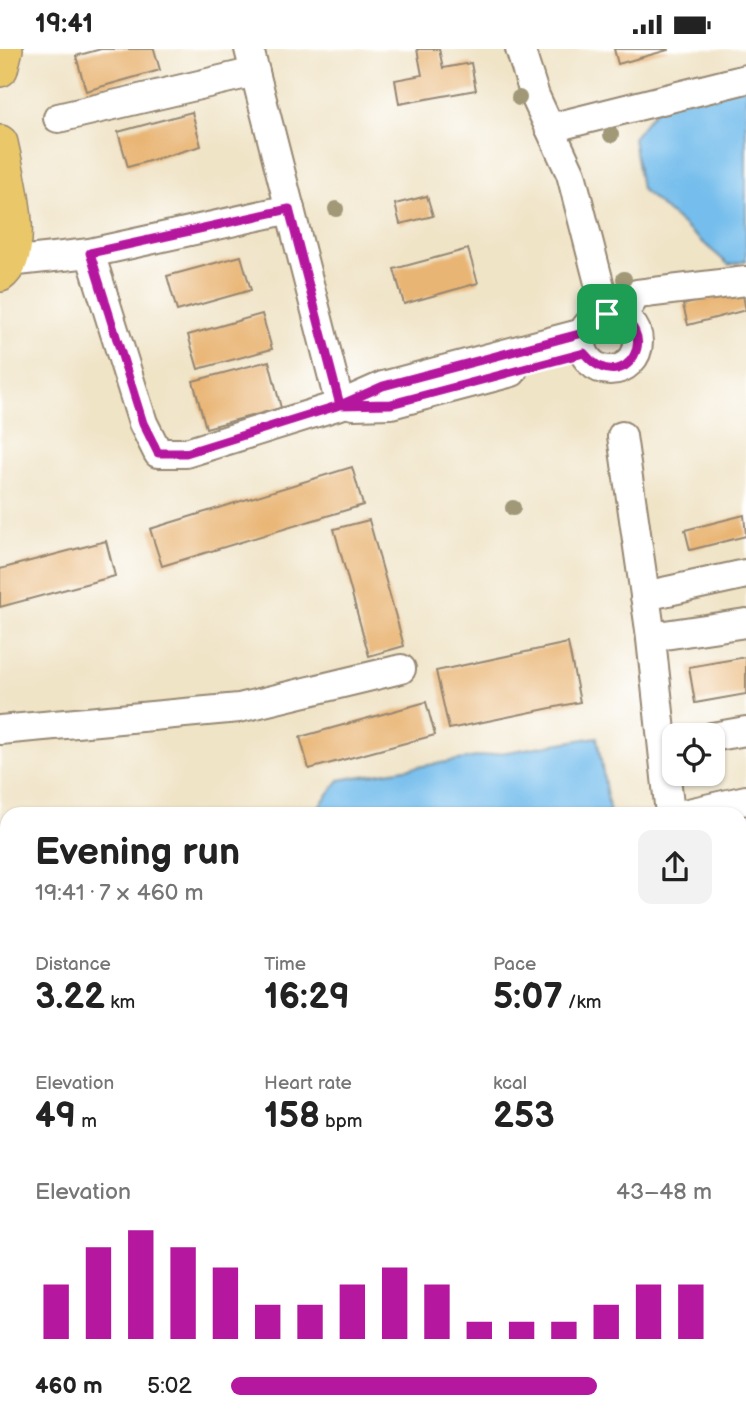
<!DOCTYPE html>
<meta charset="utf-8">
<style>
:root{--surface:#fff;--page:#f2f2f2;--text:#222;--muted:#767676;--accent:#b5179e}
body{margin:0;font-family:"Balsamiq Sans",sans-serif;background:var(--page);color:var(--text);height:100vh;display:flex;flex-direction:column;font-size:26px;white-space:nowrap}
*{box-sizing:border-box;margin:0}
p{font-size:23px;color:var(--muted)}
.icon{flex:none;width:38px;height:38px;fill:none;stroke:currentColor;stroke-width:2;stroke-linecap:round;stroke-linejoin:round}
.map{position:relative;flex:1;overflow:hidden}
.details{position:absolute;left:0px;top:758px;width:747px;height:621px;display:flex;flex-direction:column;background:var(--surface);border-radius:21px 21px 0 0;box-shadow:0 2px 5px #0004}
.details>*{flex:none}
.tools{position:absolute;left:662px;top:674px;display:grid;gap:14px}
.tools a{display:grid;place-items:center;width:63px;height:63px;border-radius:14px;background:var(--surface);box-shadow:0 2px 5px #0004;font-size:35px}
.pin{position:absolute;display:grid;place-items:center;width:60px;height:60px;color:#fff;margin:-30px;border-radius:14px;box-shadow:0 4px 10px #0006}
.round{display:grid;place-items:center;flex:none;width:74px;height:74px;border-radius:14px;background:var(--page)}
.summary{display:flex;align-items:center;justify-content:space-between;height:119px;padding:0 35px}
h1{font-size:38px;font-weight:700;line-height:52px}
.figures{display:grid;grid-template-columns:repeat(3,1fr);gap:10px;height:119px;padding:7px 35px}
.figures div{display:grid;align-content:center}
.figures b{font-size:35px;font-weight:700}
.figures small{font-size:19px;font-weight:400}
.figures p{font-size:19px}
.chart{height:196px;padding:14px 35px}
.chart p{display:flex;justify-content:space-between}
.chart svg{width:100%;height:126px;margin-top:7px;stroke:var(--accent);stroke-width:6}
ul{padding:0 35px;list-style:none;font-size:23px}
li{display:grid;grid-template-columns:112px 84px 1fr;align-items:center;height:52px}
li i{height:18px;border-radius:9px;background:var(--accent)}
.status{display:flex;justify-content:space-between;align-items:center;height:49px;padding:0 35px;background:var(--surface);direction:ltr}
.status svg{height:19px;fill:currentColor}
.map>svg:first-child{display:block}
</style>
<div class="status"><b>19:41</b><svg viewBox="0 0 49 12"><path d="M0 12V9h3v3zM5 12V6h3v6zM10 12V3h3v9zM15 12V0h3v12zM26 1h20v11H26zM47 4h2v5h-2z"/></svg></div>
<div class="map">
<svg width="746" height="1378" viewBox="0 0 746 1378">
<rect width="100%" height="100%" fill="#fff"/>
<filter id="ink" filterUnits="userSpaceOnUse"><feTurbulence type="fractalNoise" baseFrequency=".0143" numOctaves="2"/><feDisplacementMap in="SourceGraphic" scale="14" xChannelSelector="R" yChannelSelector="G"/><feConvolveMatrix kernelMatrix="1 2 1 2 8 2 1 2 1" color-interpolation-filters="sRGB"/></filter>
<filter id="wash" filterUnits="userSpaceOnUse"><feTurbulence type="fractalNoise" baseFrequency=".00686" numOctaves="4" result="noise"/><feDisplacementMap in="SourceGraphic" scale="28" xChannelSelector="R" yChannelSelector="G"/><feGaussianBlur stdDeviation="1.57" result="paint"/><feColorMatrix in="noise" values="0 0 0 0 0 0 0 0 0 0 0 0 0 0 0 0 0 1.4 0 .05"/><feComposite in="paint" operator="in"/></filter>
<g filter="url(#wash)">
<rect width="100%" height="100%" fill="#f0e4c7"/>
<g fill="#74bdec" stroke="#587485" stroke-width="2">
<polygon points="746,34 746,212 729,216 641,140 633,89 661,54"/>
<polygon points="597,688 610,765 313,765 339,731"/>
</g>
<g id="blocks">
<g fill="#e9b575">
<polygon points="101,0 154,0 160,21 86,42 76,7"/>
<polygon points="417,0 439,0 443,19 471,14 476,41 399,55 395,31 422,26"/>
<polygon points="614,0 668,0 668,1 618,15"/>
<polygon points="192,63 201,97 128,118 118,83"/>
<polygon points="427,147 433,167 400,175 395,155"/>
<polygon points="468,200 478,234 404,255 394,220"/>
<polygon points="241,207 251,241 177,262 167,227"/>
<polygon points="742,241 746,261 688,276 683,256"/>
<polygon points="262,265 272,300 198,320 188,286"/>
<polygon points="269,312 281,359 206,379 193,332"/>
<polygon points="352,418 363,456 162,517 150,480"/>
<polygon points="744,466 746,487 690,501 685,481"/>
<polygon points="369,471 404,597 369,607 334,480"/>
<polygon points="106,492 115,527 0,558 0,520"/>
<polygon points="568,594 580,653 449,680 436,622"/>
<polygon points="746,608 746,645 695,654 689,618"/>
<polygon points="426,653 435,686 309,720 300,688"/>
</g>
</g>
</g>
<g filter="url(#ink)">
<use href="#blocks" fill-opacity="0" stroke="#968772" stroke-width="2"/>
<g fill="none" stroke-linecap="round" stroke-linejoin="round">
<g stroke="#968772" stroke-width="32">
<g id="minor">
<polyline points="249,0 340,356"/>
<polyline points="520,0 535,47 571,125 607,265"/>
<polyline points="58,69 255,23"/>
<polyline points="550,79 746,30"/>
<polyline points="90,204 143,374 158,404 186,404 340,356 383,337 583,284"/>
<polyline points="9,213 90,204 290,160"/>
<circle cx="610" cy="293" r="28"/>
<polyline points="621,267 637,245 746,232"/>
<polyline points="353,356 391,355 512,323"/>
<polyline points="622,387 650,581 670,765"/>
<polyline points="645,547 746,525"/>
<polyline points="651,588 746,574"/>
<polyline points="0,681 239,659 401,620"/>
<polyline points="712,688 746,682"/>
<polyline points="684,765 746,751"/>
<polyline points="0,834 7,832"/>
<polyline points="0,872 7,884"/>
<polyline points="740,979 746,978"/>
<polyline points="740,1078 746,1077"/>
<polyline points="740,1185 746,1184"/>
<polyline points="740,1214 746,1245"/>
<polyline points="740,1332 746,1331"/>
<polyline points="82,1372 83,1378"/>
<polyline points="0,1375 16,1372"/>
<polyline points="489,1378 521,1372"/>
</g>
</g>
<g stroke="#968772" stroke-width="38">
<g id="major">
<polyline points="0,20 5,0"/>
<path d="M 0,94 C 6,124 29,203 0,225"/>
</g>
</g>
<use href="#minor" stroke="#fff" stroke-width="28"/>
<use href="#major" stroke="#eac769" stroke-width="35"/>
</g>
<g fill="#a09877">
<circle cx="519" cy="49" r="8"/>
<circle cx="611" cy="86" r="8"/>
<circle cx="336" cy="160" r="8"/>
<circle cx="624" cy="230" r="8"/>
<circle cx="513" cy="459" r="8"/>
</g>
</g>
<g fill="none" stroke-linecap="round" stroke-linejoin="round" filter="url(#ink)">
<g stroke="#fff" stroke-width="14">
<path id="route" d="M 607,265 L 592,271 L 583,284 L 383,337 L 340,356 L 186,404 L 158,404 L 143,374 L 90,204 L 289,160 L 340,356 L 391,355 L 584,304 C 625,354 668,275 607,265"/>
</g>
<use href="#route" stroke="#b5179e" stroke-width="9"/>
</g>
</svg>
<div class="tools">
<a><svg class="icon" aria-label="locate" viewBox="0 0 24 24"><circle cx="12" cy="12" r="6"/><path d="M12 2v4M12 18v4M2 12h4M18 12h4"/></svg></a>
</div>
<div class="pin" style="left:607px;top:265px;background:#1e9e55"><svg class="icon" aria-label="arrive" viewBox="0 0 24 24"><path d="M6 21V4h12l-3 4 3 4H6"/></svg></div>
<section class="details">
<div class="summary"><div><h1>Evening run</h1><p>19:41 · 7 × 460 m</p></div><a class="round"><svg class="icon" aria-label="share" viewBox="0 0 24 24"><path d="M12 15V3M7 8l5-5 5 5M5 13v7h14v-7"/></svg></a></div>
<div class="figures">
<div><p>Distance</p><b>3.22<small> km</small></b></div>
<div><p>Time</p><b>16:29</b></div>
<div><p>Pace</p><b>5:07<small> /km</small></b></div>
</div>
<div class="figures">
<div><p>Elevation</p><b>49<small> m</small></b></div>
<div><p>Heart rate</p><b>158<small> bpm</small></b></div>
<div><p>kcal</p><b>253</b></div>
</div>
<div class="chart"><p><span>Elevation</span>43–48 m</p>
<svg viewBox="0 0 160 44" preserveAspectRatio="none"><path d="M5 44V25M15 44V12M25 44V6M35 44V12M45 44V19M55 44V32M65 44V32M75 44V25M85 44V19M95 44V25M105 44V38M115 44V38M125 44V38M135 44V32M145 44V25M155 44V25"/></svg>
</div>
<ul>
<li><b>460 m</b>5:02<i style="width:76%"></i></li>
</ul>
</section>
</div>
